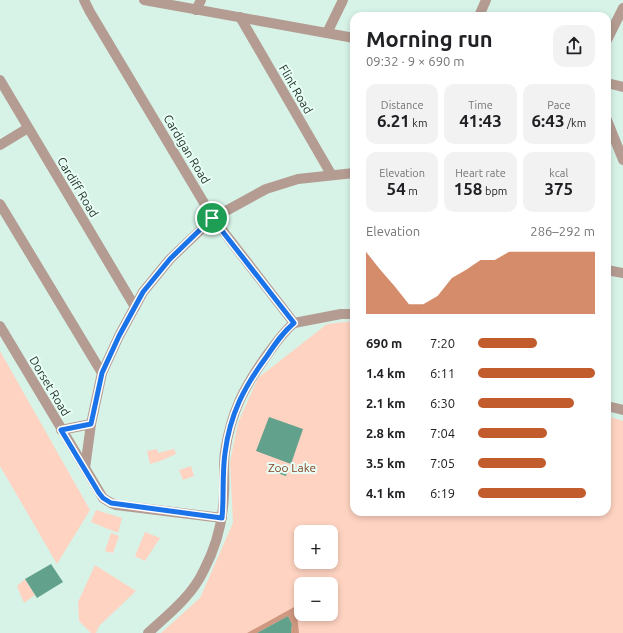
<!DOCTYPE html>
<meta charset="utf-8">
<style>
:root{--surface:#fff;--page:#f2f2f2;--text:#202124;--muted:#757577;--accent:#c25c2c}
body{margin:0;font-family:Ubuntu,sans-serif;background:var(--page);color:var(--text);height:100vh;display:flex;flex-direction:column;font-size:15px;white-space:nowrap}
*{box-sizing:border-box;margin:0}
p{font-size:13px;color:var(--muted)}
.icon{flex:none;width:22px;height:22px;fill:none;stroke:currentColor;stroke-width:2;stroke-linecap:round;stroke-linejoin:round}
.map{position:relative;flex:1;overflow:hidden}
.side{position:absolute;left:350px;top:12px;width:261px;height:504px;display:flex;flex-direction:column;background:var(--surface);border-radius:12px;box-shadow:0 2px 6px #0003}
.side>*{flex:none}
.controls{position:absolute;left:294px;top:525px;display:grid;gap:8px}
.controls a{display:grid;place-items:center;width:44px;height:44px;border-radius:8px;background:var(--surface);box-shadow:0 2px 6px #0003;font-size:20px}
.pin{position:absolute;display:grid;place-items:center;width:34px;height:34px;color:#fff;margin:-17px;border:2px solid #fff;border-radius:50%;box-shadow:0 1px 4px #0007}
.round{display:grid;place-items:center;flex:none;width:42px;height:42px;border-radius:12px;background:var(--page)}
.overview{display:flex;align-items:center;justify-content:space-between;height:68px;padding:0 16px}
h1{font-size:22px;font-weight:600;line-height:30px}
.stats{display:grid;grid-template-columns:repeat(3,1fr);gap:6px;height:68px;padding:4px 16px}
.stats div{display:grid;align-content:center;border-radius:10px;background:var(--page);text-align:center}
.stats b{font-size:17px;font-weight:600}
.stats small{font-size:11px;font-weight:400}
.stats p{font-size:11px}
.chart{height:112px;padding:8px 16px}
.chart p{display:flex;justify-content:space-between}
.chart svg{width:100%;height:72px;margin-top:4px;fill:var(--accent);opacity:.7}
ul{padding:0 16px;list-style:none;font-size:13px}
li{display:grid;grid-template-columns:64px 48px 1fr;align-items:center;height:30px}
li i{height:10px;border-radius:5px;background:var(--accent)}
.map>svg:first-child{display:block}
</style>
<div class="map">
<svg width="623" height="633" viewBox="0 0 623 633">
<rect width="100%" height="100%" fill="#d7f3e8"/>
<g fill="#fed3c1" fill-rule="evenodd">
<path d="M 354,321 L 354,512 L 607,512 L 607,416 L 623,421 L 623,633 L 161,633 L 200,598 L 233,523 L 230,462 L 238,423 L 258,378 L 327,324 ZM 301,532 L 331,532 L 331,562 L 301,562 ZM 301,584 L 331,584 L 331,614 L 301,614 Z"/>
<polygon points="0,351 90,510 57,564 0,466"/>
<polygon points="157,449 158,453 174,449 176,454 160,461 150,464 147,451"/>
<polygon points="191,466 194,476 183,480 179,470"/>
<polygon points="96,510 122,518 118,533 91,522"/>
<polygon points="145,532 160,538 145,561 135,556"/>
<polygon points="111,533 119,536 113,553 105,551"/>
<polygon points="95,565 136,591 99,626 96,633 91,633 79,621 78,602"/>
<polygon points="25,579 35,595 24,603 17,586"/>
</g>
<polygon fill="#cf9881" points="296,606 299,633 291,633 292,624 288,616 257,633 247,633"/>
<g fill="#62a28d">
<polygon points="269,417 303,429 291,464 256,451"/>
<polygon points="277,465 288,469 286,476 274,472"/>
<polygon points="51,564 63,582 37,598 25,579"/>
<polygon points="288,616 292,624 291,633 257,633"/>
</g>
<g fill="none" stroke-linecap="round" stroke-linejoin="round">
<g stroke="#b59c92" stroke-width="10">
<polyline points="84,0 90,12 213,218 294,323"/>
<polyline points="144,0 354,38"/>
<polyline points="196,10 201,0"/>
<polyline points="479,16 486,0"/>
<polyline points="240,17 331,174"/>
<polyline points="327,33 343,0"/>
<polyline points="607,40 623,8"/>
<polyline points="0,80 135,307"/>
<polyline points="607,83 623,87"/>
<polyline points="607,120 623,160"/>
<polyline points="0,145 28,128"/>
<polyline points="0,204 102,373"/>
<polyline points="607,270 623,273"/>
<polyline points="294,323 341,314 354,314"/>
<polyline points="0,326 103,498 111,503 116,505 222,518"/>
<polyline points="607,406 623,410"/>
<polyline points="61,430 91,424"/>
<polyline points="85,468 91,424 102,373 119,336 143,292 170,259 213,218 266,189 298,179 354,173"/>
<path d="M 148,633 C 169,614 192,596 204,570 C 216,547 223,521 224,494 C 225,480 223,466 225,452 C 231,412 244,387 267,355 C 275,344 283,332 294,323"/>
</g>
</g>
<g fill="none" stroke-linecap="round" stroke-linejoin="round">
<g stroke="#fff" stroke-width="8">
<path id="route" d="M 212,218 L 294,323 C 283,332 275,344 267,356 C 244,387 230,414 225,453 C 222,475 224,497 222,518 L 111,503 L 103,498 L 99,493 L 61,430 L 91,424 L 102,373 L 119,336 L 143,292 L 170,259 Z"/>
</g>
<use href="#route" stroke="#1a73e8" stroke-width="5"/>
</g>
<g text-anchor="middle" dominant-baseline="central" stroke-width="4" stroke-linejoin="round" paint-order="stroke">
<g font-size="12" fill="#26312d" stroke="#e8fff6">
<text transform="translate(296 89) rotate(60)">Flint Road</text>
<text transform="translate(187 149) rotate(59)">Cardigan Road</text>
<text transform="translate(78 187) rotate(59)">Cardiff Road</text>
<text transform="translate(50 386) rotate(59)">Dorset Road</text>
</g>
<g font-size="12" fill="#854020" stroke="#e8fff6">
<text x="292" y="467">Zoo Lake</text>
</g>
</g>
</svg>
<div class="controls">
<a>+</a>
<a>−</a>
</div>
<div class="pin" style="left:212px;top:218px;background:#1e9e55"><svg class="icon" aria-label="arrive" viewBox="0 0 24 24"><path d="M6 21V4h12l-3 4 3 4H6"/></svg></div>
<section class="side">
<div class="overview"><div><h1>Morning run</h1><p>09:32 · 9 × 690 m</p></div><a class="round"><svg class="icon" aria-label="share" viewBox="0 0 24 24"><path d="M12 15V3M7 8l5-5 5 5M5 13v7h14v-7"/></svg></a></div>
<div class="stats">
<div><p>Distance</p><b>6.21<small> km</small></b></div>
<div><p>Time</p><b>41:43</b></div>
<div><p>Pace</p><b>6:43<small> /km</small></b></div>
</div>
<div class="stats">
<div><p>Elevation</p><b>54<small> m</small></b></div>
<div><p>Heart rate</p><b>158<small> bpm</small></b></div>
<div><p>kcal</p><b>375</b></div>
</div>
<div class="chart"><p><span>Elevation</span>286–292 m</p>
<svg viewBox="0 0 160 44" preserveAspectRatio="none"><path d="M0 44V6L10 17L20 27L30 38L40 38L50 33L60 22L70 17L80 11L90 11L100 6L110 6L120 6L130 6L140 6L150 6L160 6V44z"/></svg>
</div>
<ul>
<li><b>690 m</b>7:20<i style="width:50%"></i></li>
<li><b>1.4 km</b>6:11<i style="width:100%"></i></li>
<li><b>2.1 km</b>6:30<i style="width:82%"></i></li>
<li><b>2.8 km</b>7:04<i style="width:59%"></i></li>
<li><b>3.5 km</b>7:05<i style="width:58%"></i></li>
<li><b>4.1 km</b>6:19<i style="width:92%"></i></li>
</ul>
</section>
</div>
